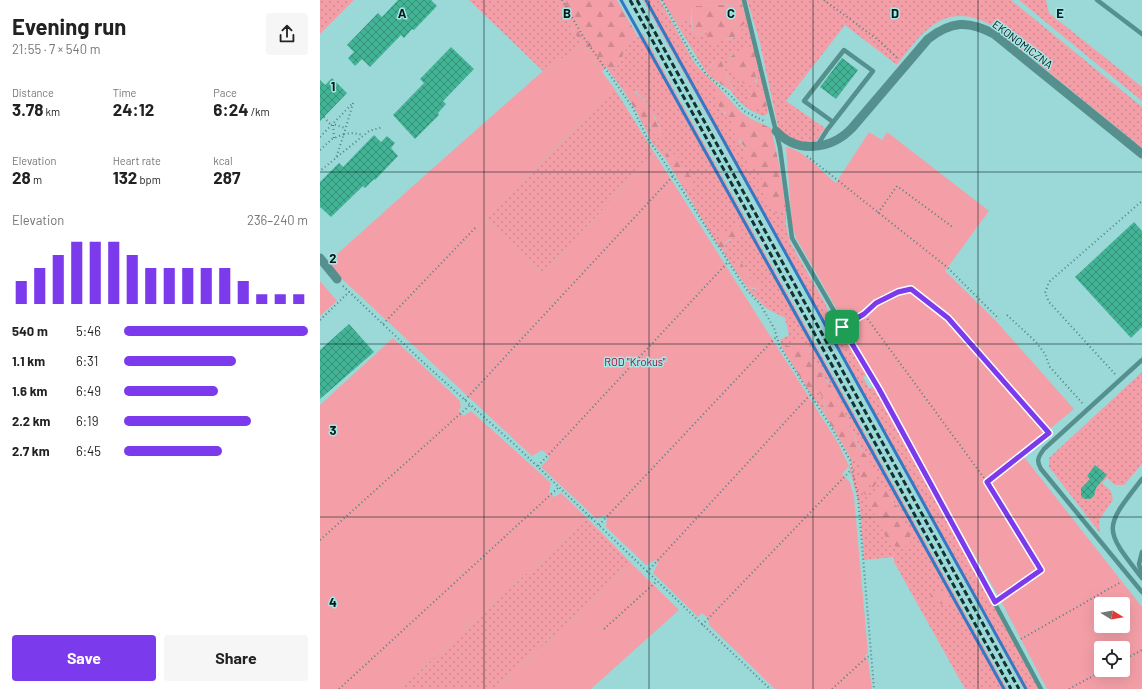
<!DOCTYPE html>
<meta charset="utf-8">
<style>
:root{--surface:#fff;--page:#f6f6f6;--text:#222;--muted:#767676;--accent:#7c3aed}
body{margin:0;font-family:Barlow,sans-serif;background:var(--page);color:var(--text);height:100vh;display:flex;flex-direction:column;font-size:15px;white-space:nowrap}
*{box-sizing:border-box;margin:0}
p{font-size:13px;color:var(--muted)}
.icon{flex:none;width:22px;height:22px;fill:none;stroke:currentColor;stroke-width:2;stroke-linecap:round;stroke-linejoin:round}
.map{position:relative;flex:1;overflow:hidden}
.side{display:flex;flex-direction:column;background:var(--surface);width:320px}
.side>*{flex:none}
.needle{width:26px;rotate:101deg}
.controls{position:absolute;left:774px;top:597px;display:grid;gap:8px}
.controls a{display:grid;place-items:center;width:36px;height:36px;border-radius:4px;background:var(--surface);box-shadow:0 4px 16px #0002;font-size:20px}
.pin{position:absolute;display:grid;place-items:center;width:34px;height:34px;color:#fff;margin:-17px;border-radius:8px;box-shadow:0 2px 6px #0006}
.round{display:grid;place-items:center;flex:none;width:42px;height:42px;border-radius:4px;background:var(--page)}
.head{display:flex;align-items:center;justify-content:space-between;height:68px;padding:0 12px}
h1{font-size:22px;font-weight:700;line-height:30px}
.figures{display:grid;grid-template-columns:repeat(3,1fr);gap:6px;height:68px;padding:4px 12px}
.figures div{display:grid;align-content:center}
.figures b{font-size:17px;font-weight:700}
.figures small{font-size:11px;font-weight:400}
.figures p{font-size:11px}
.chart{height:112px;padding:8px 12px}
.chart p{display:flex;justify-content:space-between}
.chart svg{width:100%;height:72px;margin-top:4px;stroke:var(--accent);stroke-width:6}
.cta{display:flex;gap:8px;margin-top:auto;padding:8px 12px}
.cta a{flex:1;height:46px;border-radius:4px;background:var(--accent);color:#fff;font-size:16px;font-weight:700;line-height:46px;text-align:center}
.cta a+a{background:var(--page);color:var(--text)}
ul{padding:0 12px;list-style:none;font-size:13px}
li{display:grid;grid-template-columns:64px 48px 1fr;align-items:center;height:30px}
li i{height:10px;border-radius:5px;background:var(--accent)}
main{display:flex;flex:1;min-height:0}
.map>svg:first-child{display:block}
</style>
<main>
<section class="side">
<div class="head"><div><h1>Evening run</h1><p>21:55 · 7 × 540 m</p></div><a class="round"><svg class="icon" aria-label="share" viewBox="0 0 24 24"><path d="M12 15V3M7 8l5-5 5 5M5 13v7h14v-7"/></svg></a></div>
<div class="figures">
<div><p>Distance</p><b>3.78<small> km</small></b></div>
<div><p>Time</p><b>24:12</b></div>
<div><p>Pace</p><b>6:24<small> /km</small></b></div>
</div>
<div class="figures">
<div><p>Elevation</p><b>28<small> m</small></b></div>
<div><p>Heart rate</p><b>132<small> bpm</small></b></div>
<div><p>kcal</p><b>287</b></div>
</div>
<div class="chart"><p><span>Elevation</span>236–240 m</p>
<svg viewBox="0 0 160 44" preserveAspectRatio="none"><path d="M5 44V30M15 44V22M25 44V14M35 44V6M45 44V6M55 44V6M65 44V14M75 44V22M85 44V22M95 44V22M105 44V22M115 44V22M125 44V30M135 44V38M145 44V38M155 44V38"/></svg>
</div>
<ul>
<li><b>540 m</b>5:46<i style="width:100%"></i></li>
<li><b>1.1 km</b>6:31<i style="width:61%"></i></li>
<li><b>1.6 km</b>6:49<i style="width:51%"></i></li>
<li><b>2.2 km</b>6:19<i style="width:69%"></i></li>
<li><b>2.7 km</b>6:45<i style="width:53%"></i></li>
</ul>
<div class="cta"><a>Save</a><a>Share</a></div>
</section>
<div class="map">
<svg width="822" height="689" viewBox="0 0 822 689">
<defs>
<pattern id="grass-dots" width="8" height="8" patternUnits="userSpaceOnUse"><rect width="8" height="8" fill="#f49fa8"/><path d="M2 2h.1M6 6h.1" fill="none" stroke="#cf8890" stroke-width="1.8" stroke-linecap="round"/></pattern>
<pattern id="forest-firs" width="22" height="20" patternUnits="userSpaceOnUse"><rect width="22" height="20" fill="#f49fa8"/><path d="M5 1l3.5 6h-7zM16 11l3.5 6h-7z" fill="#cf8890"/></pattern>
<pattern id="building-cross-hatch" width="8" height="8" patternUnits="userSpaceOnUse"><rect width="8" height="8" fill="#43b396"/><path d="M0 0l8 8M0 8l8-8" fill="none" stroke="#36917a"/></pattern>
</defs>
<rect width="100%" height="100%" fill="#9ad9d7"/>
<g fill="url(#grass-dots)" fill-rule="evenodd">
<polygon points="0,0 34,0 0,34"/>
<polygon points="149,0 235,0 262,45 223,71"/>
<polygon points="323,0 340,0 375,64 398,87 395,94 400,109 413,121 413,132 417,136 420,143 442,167 445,180 460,213 466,208 466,225 470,242 506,305 508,314 520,335 525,337 547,375 543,377 549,388 553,387 569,412 719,689 704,689 484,288"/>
<path d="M 421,0 L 422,0 L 436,49 C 425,48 419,50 410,56 L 408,63 L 424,84 L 436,82 L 438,77 L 435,75 L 436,70 L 438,70 L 440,65 L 446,100 L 431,92 L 429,99 L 444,110 L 447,105 L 448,113 L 444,116 C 430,112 419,103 411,91 L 413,89 L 401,60 C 395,60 392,62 389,68 L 394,74 L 392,78 L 386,72 L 356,23 L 371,20 L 373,32 L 378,35 L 386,31 L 407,40 L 415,37 L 426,16 Z"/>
<path d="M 427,0 L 691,0 L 822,107 L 822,148 L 671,25 C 626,0 602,31 577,65 L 525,25 L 466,101 L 505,128 L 494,144 L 477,141 L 459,131 L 439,39 Z"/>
<polygon points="699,0 726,0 729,13 822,87 822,101"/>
<path d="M 323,34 L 687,689 L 645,689 L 574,562 L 574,557 L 544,560 L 540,506 L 528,464 L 533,472 L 530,457 L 542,464 L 542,475 L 546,485 L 549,481 L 546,456 L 539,446 L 518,399 L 508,381 L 504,379 L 485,344 L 466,346 L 462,348 L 460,340 L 469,335 L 465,318 L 446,308 L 428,290 L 427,287 L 436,290 L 436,283 L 432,282 L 420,260 L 416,262 L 414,269 L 403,251 L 405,243 L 410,240 L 411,229 L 401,241 L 396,242 L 353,171 L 369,175 L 351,154 L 347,152 L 345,158 L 333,144 L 316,111 L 322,108 L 331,130 L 338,138 L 342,134 L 335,117 L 327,108 L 326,102 L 317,92 L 303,88 L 303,90 L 286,67 L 296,69 L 309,43 ZM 560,489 L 567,491 C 570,499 577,505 580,512 C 583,521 583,525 590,531 L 583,548 L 578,545 L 556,496 Z"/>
<polygon points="294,88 335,154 222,274 165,219"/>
<polygon points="822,372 822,464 804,485 795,485 787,478 782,483 791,491 793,500 779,520 780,533 729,467 729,458"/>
<path d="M 498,391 C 505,398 505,404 504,413 L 490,393 Z"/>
<polygon points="267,518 312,564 175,689 80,689"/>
</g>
<g fill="url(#forest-firs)">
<polygon points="235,0 297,0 318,37 309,43 296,69 286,67 282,72 262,45"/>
<polygon points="422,4 427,22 420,27 423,32 420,35 393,44 387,42 385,38 388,33 386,31 378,35 373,32 371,6"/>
<path d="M 432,46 L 436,49 L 440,65 L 436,71 L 435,75 L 438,78 L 430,86 C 421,85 407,68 408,59 L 416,52 Z"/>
<polygon points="396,60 401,60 413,90 411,91 392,78 393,74 389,68"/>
<path d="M 311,86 L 314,92 C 324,94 338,124 342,134 L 338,138 L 331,130 L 330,124 L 321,119 L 322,109 L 316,111 L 303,90 L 303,88 Z"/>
<path d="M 398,87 L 421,112 L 431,119 L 451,128 L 459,164 L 466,208 L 460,213 L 455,213 L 439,187 L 438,181 L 444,180 L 440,177 L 438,170 L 442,167 L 430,168 L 427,164 L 424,151 L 425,147 C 420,143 419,137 413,132 L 412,121 L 408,120 L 406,117 L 406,113 L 400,109 L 394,94 Z"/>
<polygon points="436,88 443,90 447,105 444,110 435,109 424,101 429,99 431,92"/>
<polygon points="347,152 357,155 363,168 368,170 369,175 373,177 371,188 366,189 356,171 353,171 345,158"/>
<polygon points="420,222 422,233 417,240 412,237 405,243 403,251 396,242 401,240 399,234 411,229 411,224"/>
<polygon points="420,260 432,282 439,281 442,283 439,289 427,287 414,269 416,262"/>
<path d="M 477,340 L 485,344 L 504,379 C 516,385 532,431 538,445 C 540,449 543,452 546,455 C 551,463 554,472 558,481 L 553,488 L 549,482 L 546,485 L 550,490 L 545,495 L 536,479 L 542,475 L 539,470 L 542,464 L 530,457 L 504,413 C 505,404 505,398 498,391 L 490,393 L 462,348 L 466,346 L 472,346 L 471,343 Z"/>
<path d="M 560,489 L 567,490 C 570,500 577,505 580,512 C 584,522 582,523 590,531 L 590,544 L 583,548 L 570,545 L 548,502 Z"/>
<path d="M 616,591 C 626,592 630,592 634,602 L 631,605 L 621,604 L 610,596 Z"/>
</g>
<g fill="#f49fa8" fill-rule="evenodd">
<polygon points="342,0 421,0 422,4 371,6 371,20 356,23"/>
<polygon points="262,45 294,88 165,219 222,274 335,154 518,443 529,466 522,474 530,482 534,497 548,653 545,656 548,659 552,689 455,689 389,625 388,618 382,613 378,617 333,573 338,563 335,560 326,565 286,527 287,517 284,515 277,519 221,467 230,457 222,450 212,456 6,264 113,168 223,71"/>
<path d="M 549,132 L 562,140 L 567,132 L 669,211 L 625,271 L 676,321 L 754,409 L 701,453 L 822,607 L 822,689 L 727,689 L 680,599 L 624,502 L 529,330 L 531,325 L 528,321 L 523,320 L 476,238 L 472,224 L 466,147 C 484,150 501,171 516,183 ZM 781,604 L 803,604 L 803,626 L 781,626 ZM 781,648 L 803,648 L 803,670 L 781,670 Z"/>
<polygon points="0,281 17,301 0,316"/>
<polygon points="73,338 139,400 141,406 139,411 144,416 151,411 231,483 229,493 234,497 241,493 267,518 80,689 0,689 0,405"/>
<polygon points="312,564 359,610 271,689 175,689"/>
</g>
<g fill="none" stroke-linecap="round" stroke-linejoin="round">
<g stroke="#3378c4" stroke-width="3">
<polyline points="301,0 684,689"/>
<polyline points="326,0 706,689"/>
</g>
</g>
<g fill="url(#building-cross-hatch)">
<polygon points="78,0 111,0 117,6 94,30 92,29 84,38 81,35 50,67 42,59 35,66 28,58 34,52 27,45 58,13 62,17"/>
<polygon points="131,47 154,69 123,101 126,104 118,113 119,115 95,139 73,115 104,83 100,79"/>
<polygon points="522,58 538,70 516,99 500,87"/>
<polygon points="12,78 27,93 0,121 0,80 5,85"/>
<polygon points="54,135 61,142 67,136 75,143 71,148 78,156 55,180 54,179 45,188 43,186 11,217 0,207 0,182 19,163 23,167"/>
<polygon points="814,222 822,231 822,327 811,338 755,277"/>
<polygon points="29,324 54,352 0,399 0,350"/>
<polygon points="775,465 787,475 776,488 774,496 770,499 765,499 761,496 761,488 770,479 767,476"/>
</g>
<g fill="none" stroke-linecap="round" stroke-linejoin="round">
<g stroke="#538180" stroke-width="2" stroke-dasharray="1 3" stroke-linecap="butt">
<polyline points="242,0 264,38 313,108 327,138 341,157 426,289 440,304 454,328 460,347 513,430 530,460 538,497 554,689"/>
<polyline points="342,0 370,52 386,74 411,96 424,111 446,122"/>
<polyline points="504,0 557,39 578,59"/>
<polyline points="33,103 24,134 33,133 43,135"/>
<polyline points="4,117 11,125"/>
<polyline points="0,137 32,104"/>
<polyline points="14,138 13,124 25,128"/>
<polyline points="0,150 12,139 24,134 16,158 0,171"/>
<polyline points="487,156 627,267 679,319"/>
<polyline points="17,157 49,131 63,127"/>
<polyline points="558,213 577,186 634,228"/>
<polyline points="23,286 107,366 194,444 450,689"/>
<path d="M 544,314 C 558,301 573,293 591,289 L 628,318 L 729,433 L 667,482"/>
<polyline points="687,315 716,342 725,354 730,367 763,404"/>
<polyline points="0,320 29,292"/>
<polyline points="63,324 156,227"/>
<polyline points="529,324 544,314 667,482 721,570 680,600"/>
<polyline points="795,374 729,302 725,293 729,282 822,201"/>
<polyline points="145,400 353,176"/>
<polyline points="218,466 408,262"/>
<polyline points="279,525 456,337"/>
<polyline points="0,540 150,405"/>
<polyline points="327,572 490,395"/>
<polyline points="382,625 531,470"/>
<polyline points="284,629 337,581"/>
<polyline points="701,639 801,582"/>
<polyline points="803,660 822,650"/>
<polyline points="19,689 239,487"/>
<polyline points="512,689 546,658 551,655"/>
<polyline points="749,689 784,670"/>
</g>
<g stroke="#558f8e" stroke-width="4.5">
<polyline points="424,0 460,148 472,238 559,389 721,689"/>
<polyline points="777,0 822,34"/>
<polyline points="497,146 507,130 553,71 524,50 484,101 513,122"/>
<path d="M 822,360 L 724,449 C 718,457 716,461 721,469 L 822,592"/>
<path d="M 822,479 C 783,529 783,528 822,578"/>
<polyline points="822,575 819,564 822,552"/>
</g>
<g stroke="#558f8e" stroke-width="9">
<path d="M 456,131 C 477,154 511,150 532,128 L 608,39 C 631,21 648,20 674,34 L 822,154"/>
<polyline points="0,258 17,279"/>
</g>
<g stroke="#143232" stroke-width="3" stroke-dasharray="6 3" stroke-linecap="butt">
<polyline points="310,0 691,689"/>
<polyline points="317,0 699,689"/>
</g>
</g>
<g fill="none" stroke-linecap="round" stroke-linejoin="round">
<g stroke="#fff" stroke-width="8">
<polygon id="route" points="591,289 628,318 729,433 667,482 721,570 675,602 559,389 522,327 544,314 556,303 578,292"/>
</g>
<use href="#route" stroke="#7c3aed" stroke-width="5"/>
</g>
<path fill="none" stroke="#011a1a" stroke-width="1" stroke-opacity="0.55" d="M 164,0 L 164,689M 329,0 L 329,689M 493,0 L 493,689M 658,0 L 658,689M 0,172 L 822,172M 0,344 L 822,344M 0,517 L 822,517"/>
<g text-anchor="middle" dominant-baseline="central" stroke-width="3" stroke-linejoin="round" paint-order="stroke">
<g font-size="11" fill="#011a1a" stroke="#a7e6e4">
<text transform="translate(703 44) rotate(37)">EKONOMICZNA</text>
</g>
<g font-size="11" fill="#980f37" stroke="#a7e6e4">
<text x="315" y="361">ROD "Krokus"</text>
</g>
</g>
<g font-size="13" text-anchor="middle" font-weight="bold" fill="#011a1a" stroke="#a7e6e4" stroke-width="3" stroke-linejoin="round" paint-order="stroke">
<text x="82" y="18">A</text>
<text x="247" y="18">B</text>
<text x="411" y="18">C</text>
<text x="575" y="18">D</text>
<text x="740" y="18">E</text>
<text x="13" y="91">1</text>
<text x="13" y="263">2</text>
<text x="13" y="435">3</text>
<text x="13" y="607">4</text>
</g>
</svg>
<div class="controls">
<a><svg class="needle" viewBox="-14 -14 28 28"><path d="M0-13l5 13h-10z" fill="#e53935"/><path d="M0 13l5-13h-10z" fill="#767676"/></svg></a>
<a><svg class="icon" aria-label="locate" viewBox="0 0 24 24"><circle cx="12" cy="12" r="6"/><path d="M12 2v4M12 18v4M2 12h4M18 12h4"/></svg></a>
</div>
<div class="pin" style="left:522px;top:327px;background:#1e9e55"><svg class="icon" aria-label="arrive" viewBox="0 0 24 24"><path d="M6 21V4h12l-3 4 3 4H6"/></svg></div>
</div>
</main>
